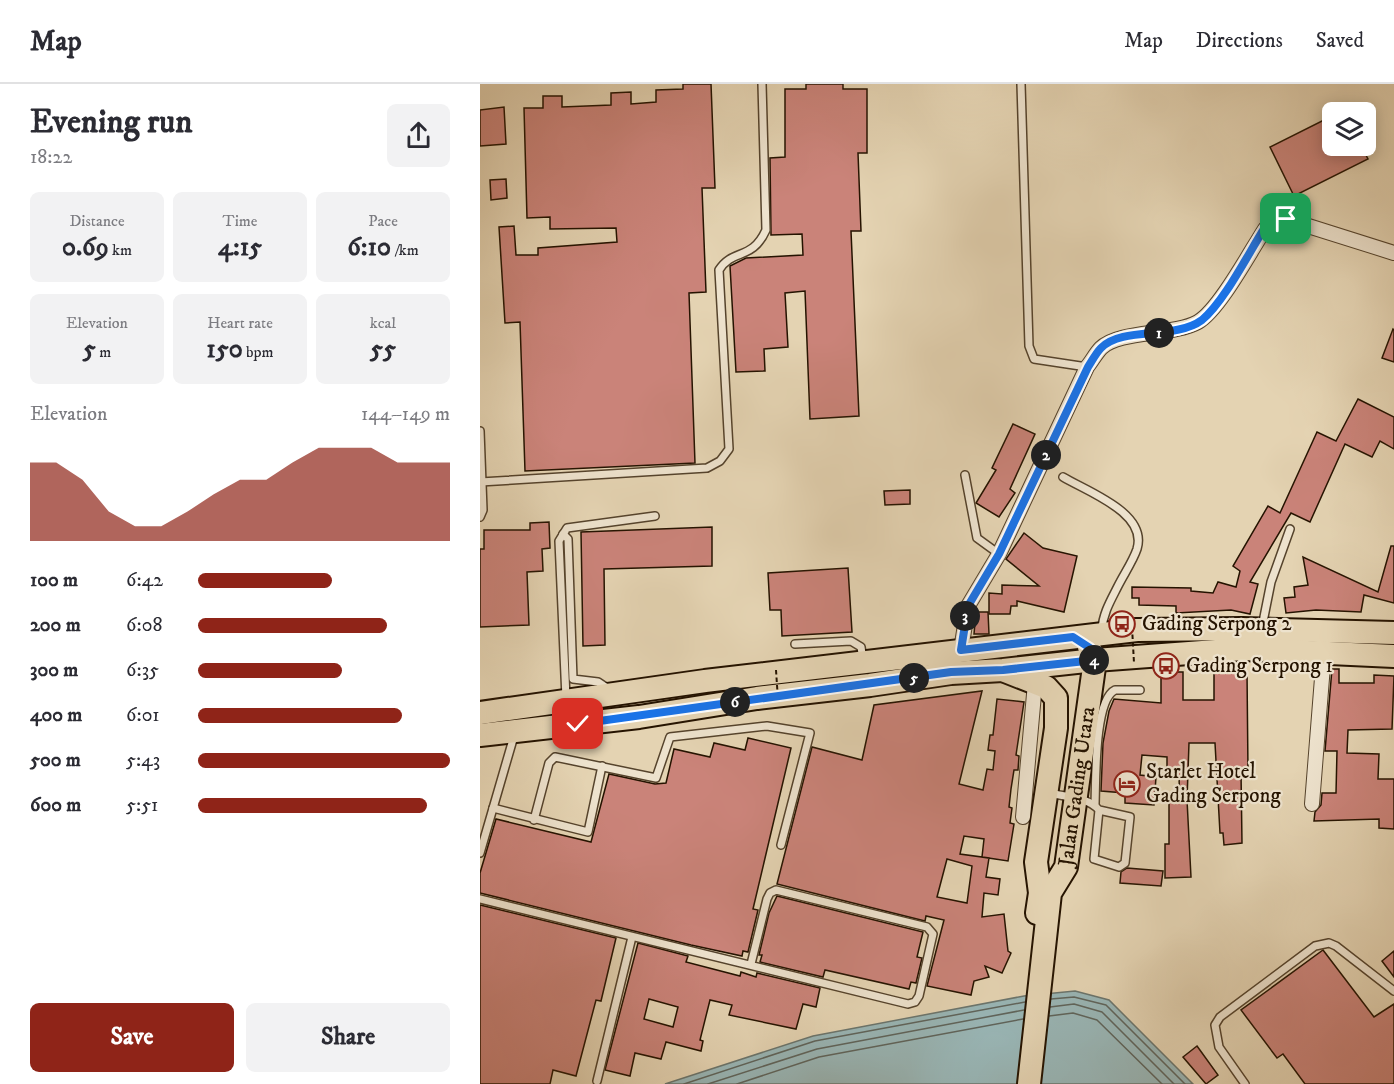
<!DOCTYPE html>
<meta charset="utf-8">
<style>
:root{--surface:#fff;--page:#f2f2f3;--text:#2b2b33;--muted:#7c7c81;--line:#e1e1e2;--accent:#8f2418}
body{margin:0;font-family:"IM FELL DW Pica",serif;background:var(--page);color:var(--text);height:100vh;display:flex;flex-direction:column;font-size:22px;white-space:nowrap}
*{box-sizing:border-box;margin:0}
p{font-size:20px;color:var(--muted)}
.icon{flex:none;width:33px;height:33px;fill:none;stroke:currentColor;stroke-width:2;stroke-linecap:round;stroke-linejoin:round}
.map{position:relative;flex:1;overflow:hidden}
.panel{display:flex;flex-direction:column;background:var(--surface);width:480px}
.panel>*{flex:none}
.fabs{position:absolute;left:842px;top:18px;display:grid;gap:12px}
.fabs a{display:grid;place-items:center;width:54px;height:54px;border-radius:9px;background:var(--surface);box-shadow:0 3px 15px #0003;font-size:30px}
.pin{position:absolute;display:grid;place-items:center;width:51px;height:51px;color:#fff;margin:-26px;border-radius:12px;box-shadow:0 3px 9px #0006}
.km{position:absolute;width:30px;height:30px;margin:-15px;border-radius:50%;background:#222;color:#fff;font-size:16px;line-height:30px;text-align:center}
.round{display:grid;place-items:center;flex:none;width:63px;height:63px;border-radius:9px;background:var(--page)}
.summary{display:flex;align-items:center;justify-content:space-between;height:102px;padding:0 30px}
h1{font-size:33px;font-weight:700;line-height:45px}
.stats{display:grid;grid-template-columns:repeat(3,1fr);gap:9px;height:102px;padding:6px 30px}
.stats div{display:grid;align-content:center;border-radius:9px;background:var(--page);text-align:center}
.stats b{font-size:26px;font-weight:700}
.stats small{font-size:16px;font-weight:400}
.stats p{font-size:16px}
.chart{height:168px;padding:12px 30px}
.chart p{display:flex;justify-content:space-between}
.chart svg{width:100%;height:108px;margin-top:6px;fill:var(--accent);opacity:.7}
.primary-button{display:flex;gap:12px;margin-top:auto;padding:12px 30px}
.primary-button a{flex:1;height:69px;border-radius:9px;background:var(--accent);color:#fff;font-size:24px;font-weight:700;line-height:69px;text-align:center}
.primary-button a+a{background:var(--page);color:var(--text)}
ul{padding:0 30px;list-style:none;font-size:20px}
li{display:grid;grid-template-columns:96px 72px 1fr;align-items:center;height:45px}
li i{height:15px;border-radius:8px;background:var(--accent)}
header{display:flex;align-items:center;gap:36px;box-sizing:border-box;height:84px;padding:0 30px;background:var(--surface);border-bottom:2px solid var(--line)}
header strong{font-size:28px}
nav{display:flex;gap:33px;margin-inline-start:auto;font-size:21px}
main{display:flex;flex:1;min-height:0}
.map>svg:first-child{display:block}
</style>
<header>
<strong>Map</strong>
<nav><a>Map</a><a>Directions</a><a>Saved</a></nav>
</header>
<main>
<section class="panel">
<div class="summary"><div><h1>Evening run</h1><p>18:22</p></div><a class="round"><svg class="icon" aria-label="share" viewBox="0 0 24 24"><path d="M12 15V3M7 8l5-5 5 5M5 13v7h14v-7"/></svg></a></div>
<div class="stats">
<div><p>Distance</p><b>0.69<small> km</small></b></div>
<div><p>Time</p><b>4:15</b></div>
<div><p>Pace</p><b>6:10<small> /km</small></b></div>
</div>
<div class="stats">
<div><p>Elevation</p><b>5<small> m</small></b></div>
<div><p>Heart rate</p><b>150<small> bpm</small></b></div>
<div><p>kcal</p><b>55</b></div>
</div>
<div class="chart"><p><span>Elevation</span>144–149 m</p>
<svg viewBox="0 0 160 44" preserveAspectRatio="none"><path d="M0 44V12L10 12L20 19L30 32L40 38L50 38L60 32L70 25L80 19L90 19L100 12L110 6L120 6L130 6L140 12L150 12L160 12V44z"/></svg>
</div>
<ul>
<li><b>100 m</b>6:42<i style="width:53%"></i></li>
<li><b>200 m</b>6:08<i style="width:75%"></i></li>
<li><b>300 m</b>6:35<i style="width:57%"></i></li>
<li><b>400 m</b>6:01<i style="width:81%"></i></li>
<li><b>500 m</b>5:43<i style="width:100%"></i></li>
<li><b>600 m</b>5:51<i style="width:91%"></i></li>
</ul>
<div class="primary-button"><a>Save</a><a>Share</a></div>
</section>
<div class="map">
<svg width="914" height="1000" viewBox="0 0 914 1000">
<rect width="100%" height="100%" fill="#e4d3b2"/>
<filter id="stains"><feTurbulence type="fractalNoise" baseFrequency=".00333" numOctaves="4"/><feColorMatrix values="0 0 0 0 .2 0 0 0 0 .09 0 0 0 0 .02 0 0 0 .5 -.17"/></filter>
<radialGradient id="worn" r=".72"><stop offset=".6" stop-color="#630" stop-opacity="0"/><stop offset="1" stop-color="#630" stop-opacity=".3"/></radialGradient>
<polygon fill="#99b6b6" stroke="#6b756d" stroke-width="1.5" points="595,907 629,916 713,1000 185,1000 333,952 544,912"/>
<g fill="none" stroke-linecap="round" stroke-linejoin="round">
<g stroke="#5f645b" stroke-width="1.5">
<polyline points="571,915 594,913 626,921 705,1000"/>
<polyline points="570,923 594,920 622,928 694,1000"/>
<polyline points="569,932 593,929 617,936 682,1000"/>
<polyline points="204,1000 335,957 545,918"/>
<polyline points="228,1000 337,965 544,926"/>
<polyline points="257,1000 339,973 543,935"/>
</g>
</g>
<g fill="#ca8379" stroke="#251300" stroke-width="1.5" fill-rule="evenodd">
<polygon points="203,0 231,0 235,104 222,104 226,208 209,209 215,379 45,387 40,238 25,239 19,143 34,142 36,171 58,171 58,164 137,158 136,144 70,145 70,133 47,134 44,24 63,24 63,12 82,12 82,23 131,21 131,9 151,8 151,20 176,18 176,6 203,5"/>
<polygon points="326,0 363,0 363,5 387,5 387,69 378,69 381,147 371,147 379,332 330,335 325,207 305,209 308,263 284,265 285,287 256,288 250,182 266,174 323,171 322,150 291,151 290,74 305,73 305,5 326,5"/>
<polygon points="24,23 26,60 0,62 0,26"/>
<polygon points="852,32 852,62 881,62 888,75 814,112 790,63"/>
<polygon points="26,95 27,114 11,116 10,96"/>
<polygon points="913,245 914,246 914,278 902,274"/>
<polygon points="878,315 914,333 914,365 900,357 892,373 865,360 830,438 811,429 770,498 778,500 770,530 751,526 696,529 696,522 659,521 659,514 652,514 652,503 711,504 711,507 733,509 738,498 756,503 760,487 753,482 788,422 800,429 837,348 856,357"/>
<polygon points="533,340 555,350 530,405 535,409 519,433 496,419 516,386 512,384"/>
<polygon points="430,406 430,420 405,421 404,407"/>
<polygon points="69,438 70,464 62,465 63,487 47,488 49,541 0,543 0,465 4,465 4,446 50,446 50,439"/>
<polygon points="232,443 232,482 124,485 125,561 103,562 101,448"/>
<polygon points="544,449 563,464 597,472 584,528 537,517 537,522 531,522 530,530 509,530 509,509 522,510 522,501 559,502 526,475"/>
<polygon points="911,462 914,462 914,519 884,511 881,528 836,526 806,529 804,514 815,513 814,503 828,501 823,473 898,508"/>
<polygon points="368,484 372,548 302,552 301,526 290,526 288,489"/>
<polygon points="496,528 508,528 509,550 494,550"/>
<polygon points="734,585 744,585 744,588 767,588 768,687 761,688 762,759 744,761 743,749 740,749 735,659 709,659 707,716 711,793 685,794 685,760 689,760 689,716 700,716 699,694 687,694 687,673 662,671 660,691 676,693 674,721 645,719 645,709 621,707 623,659 629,627 634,615 681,619 681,588 703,588 703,616 734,616"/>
<polygon points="852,585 859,585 859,599 894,599 894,591 914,592 912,645 868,646 867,669 899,670 898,695 914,695 914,745 899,744 899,735 834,737 835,728 841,721 842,709 856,709 857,667 845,667"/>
<path d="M 502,607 L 479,700 L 503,706 L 507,685 L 513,686 L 515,667 L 508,666 L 510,651 L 513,651 L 517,615 L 544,618 L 536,671 L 539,672 L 538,686 L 534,686 L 531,705 L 529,723 L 532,724 L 530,739 L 534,740 L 528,777 L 502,773 L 504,755 L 484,752 L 480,770 L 509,774 L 506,793 L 520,795 L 518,811 L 504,809 L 502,833 L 524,830 L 528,867 L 531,869 L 522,889 L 505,882 L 509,893 L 494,897 L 491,911 L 447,902 L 464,836 L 446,832 L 445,837 L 297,800 L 332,663 L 382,676 L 394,621 ZM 467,775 L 492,782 L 487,819 L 457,813 Z"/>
<polygon points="268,654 311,664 273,825 278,826 268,868 263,867 262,872 211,861 0,809 0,789 16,735 111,758 129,690 175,700 186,699 194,665 230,673 234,659 265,666"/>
<polygon points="647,784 683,787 681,802 640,799 641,788"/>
<polygon points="297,812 443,848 437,873 442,874 436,899 431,898 429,905 345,886 343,893 280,878 282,871 279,871 289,829"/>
<polygon points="0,821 136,854 121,917 116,916 96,992 73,986 70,1000 0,1000"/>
<path d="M 158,859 L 208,872 L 206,878 L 260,892 L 261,888 L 276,893 L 277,889 L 340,904 L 336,923 L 323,920 L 316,945 L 249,931 L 252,921 L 230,916 L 220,956 L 223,957 L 221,967 L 186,958 L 181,975 L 155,969 L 150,992 L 125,986 ZM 169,915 L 198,923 L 193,943 L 164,935 Z"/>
<polygon points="843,866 894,933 914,920 914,1000 825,1000 803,970 797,974 761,926"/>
<polygon points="914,867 914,893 902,877"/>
<polygon points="717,962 738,991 726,1000 703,973"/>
</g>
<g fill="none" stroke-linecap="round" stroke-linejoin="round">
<g stroke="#55432c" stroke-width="10">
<g id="service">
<polyline points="541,0 549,262 554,275 607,283"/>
<polyline points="0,347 3,426 0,433"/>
<polyline points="485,391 497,454 519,470"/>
<path d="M 583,393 C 608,408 668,429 657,465 C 653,477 644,490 638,502 C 631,516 623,529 622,545"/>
<path d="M 0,398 L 227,384 L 240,377 L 249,365 L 239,186 C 253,164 272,177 286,146 L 282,0"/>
<polyline points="83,450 88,455 93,595 118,598 127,604"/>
<polyline points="782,543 791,498 810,445"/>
<polyline points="315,560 371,557 381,563 383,576"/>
<polyline points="86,614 79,457 87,444 175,432"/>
<path d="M 569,709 C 586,713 608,713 619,726 L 650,733 L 645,779 L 639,783 L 614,775 L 619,726"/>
<path d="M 615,720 C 616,697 614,616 635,606 L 660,606"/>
<polyline points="13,724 108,748 122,682"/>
<polyline points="54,736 69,679 75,673 176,694 190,653 287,642 330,649 301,761"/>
<polyline points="0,769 34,652"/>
<polyline points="0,815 428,920 435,918 439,912 453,850 447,843 296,806 290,809 287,815 271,880"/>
<polyline points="117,997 152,853"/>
<polyline points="765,1000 739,963 735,941 740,933 835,862 849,859 856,862 914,907"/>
</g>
</g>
<g stroke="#55432c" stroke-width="16">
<g id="minor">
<path d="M 481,566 L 488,522 L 519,470 L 607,283 C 612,277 616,269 621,264 C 639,246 693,252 718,238 C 739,226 770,168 785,145 L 797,136 L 806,135 L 914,169"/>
<polyline points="832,720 844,569"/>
<polyline points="543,733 555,599"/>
</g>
</g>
<g stroke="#251300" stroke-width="26">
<g id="primary">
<polyline points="525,587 566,603 576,614 576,644 556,778 560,809 557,829"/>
<polyline points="0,629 225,597 657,546 762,545 914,549"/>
<polyline points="0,651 159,633 277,614 390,601 471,589 523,586 615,576 763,565 914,572"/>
<path id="s1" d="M 549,1000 L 570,809 L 586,783 L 615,576 L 609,563"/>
</g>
</g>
<use href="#service" stroke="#ede2cd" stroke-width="7"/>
<use href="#minor" stroke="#ede2cd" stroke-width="14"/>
<use href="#primary" stroke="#e4d3b2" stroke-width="22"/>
<g stroke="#251300" stroke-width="2" stroke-dasharray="4.5 3" stroke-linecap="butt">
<polyline points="652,543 654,579"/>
<polyline points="296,586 298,616"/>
</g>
</g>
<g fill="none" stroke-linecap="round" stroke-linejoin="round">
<g stroke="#fff" stroke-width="12">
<path id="route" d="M 98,640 L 471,588 L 523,586 L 615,576 L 610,564 L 593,553 L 481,566 L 488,522 L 519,470 L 608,283 C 612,277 616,269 621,264 C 643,242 695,256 722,236 C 744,218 768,170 784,145 L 797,135 L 806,135"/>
</g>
<use href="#route" stroke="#1a73e8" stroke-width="8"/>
</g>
<defs>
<g id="bus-ring" transform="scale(1.35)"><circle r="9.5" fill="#ede2cd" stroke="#8f2418" stroke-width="1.5"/><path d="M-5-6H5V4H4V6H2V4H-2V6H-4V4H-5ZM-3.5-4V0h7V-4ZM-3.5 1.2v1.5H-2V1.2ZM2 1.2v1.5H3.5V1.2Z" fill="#8f2418"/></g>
<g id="hotel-ring" transform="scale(1.35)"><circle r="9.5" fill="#ede2cd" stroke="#8f2418" stroke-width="1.5"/><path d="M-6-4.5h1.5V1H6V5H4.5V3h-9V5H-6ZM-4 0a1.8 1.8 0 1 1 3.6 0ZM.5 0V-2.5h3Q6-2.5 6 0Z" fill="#8f2418"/></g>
</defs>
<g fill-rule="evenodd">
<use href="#bus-ring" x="642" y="540"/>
<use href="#bus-ring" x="686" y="582"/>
<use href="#hotel-ring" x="647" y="700"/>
</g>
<g text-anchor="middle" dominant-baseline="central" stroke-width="4.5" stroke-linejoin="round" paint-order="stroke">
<g font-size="21" fill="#251300" stroke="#ede2cd" text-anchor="start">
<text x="662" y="540">Gading Serpong 2</text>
<text x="706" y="582">Gading Serpong 1</text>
<text x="666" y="688">Starlet Hotel<tspan x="666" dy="24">Gading Serpong</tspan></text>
</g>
<g font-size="21" fill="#251300" stroke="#ede2cd">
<text stroke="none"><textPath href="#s1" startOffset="304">Jalan Gading Utara</textPath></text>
</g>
</g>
<rect width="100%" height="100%" filter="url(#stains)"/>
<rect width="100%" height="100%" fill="url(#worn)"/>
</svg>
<div class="fabs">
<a><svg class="icon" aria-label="layers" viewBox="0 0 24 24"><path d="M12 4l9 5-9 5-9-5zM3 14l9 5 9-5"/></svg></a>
</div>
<div class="pin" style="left:806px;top:135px;background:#1e9e55"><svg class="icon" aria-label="arrive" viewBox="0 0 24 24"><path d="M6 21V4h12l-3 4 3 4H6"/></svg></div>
<div class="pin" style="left:98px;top:640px;background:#d93025"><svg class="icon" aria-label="check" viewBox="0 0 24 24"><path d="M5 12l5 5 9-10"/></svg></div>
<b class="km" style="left:679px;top:249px">1</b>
<b class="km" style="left:566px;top:371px">2</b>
<b class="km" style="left:485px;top:532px">3</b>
<b class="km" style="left:614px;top:576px">4</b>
<b class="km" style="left:434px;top:594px">5</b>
<b class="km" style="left:255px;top:618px">6</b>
</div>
</main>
